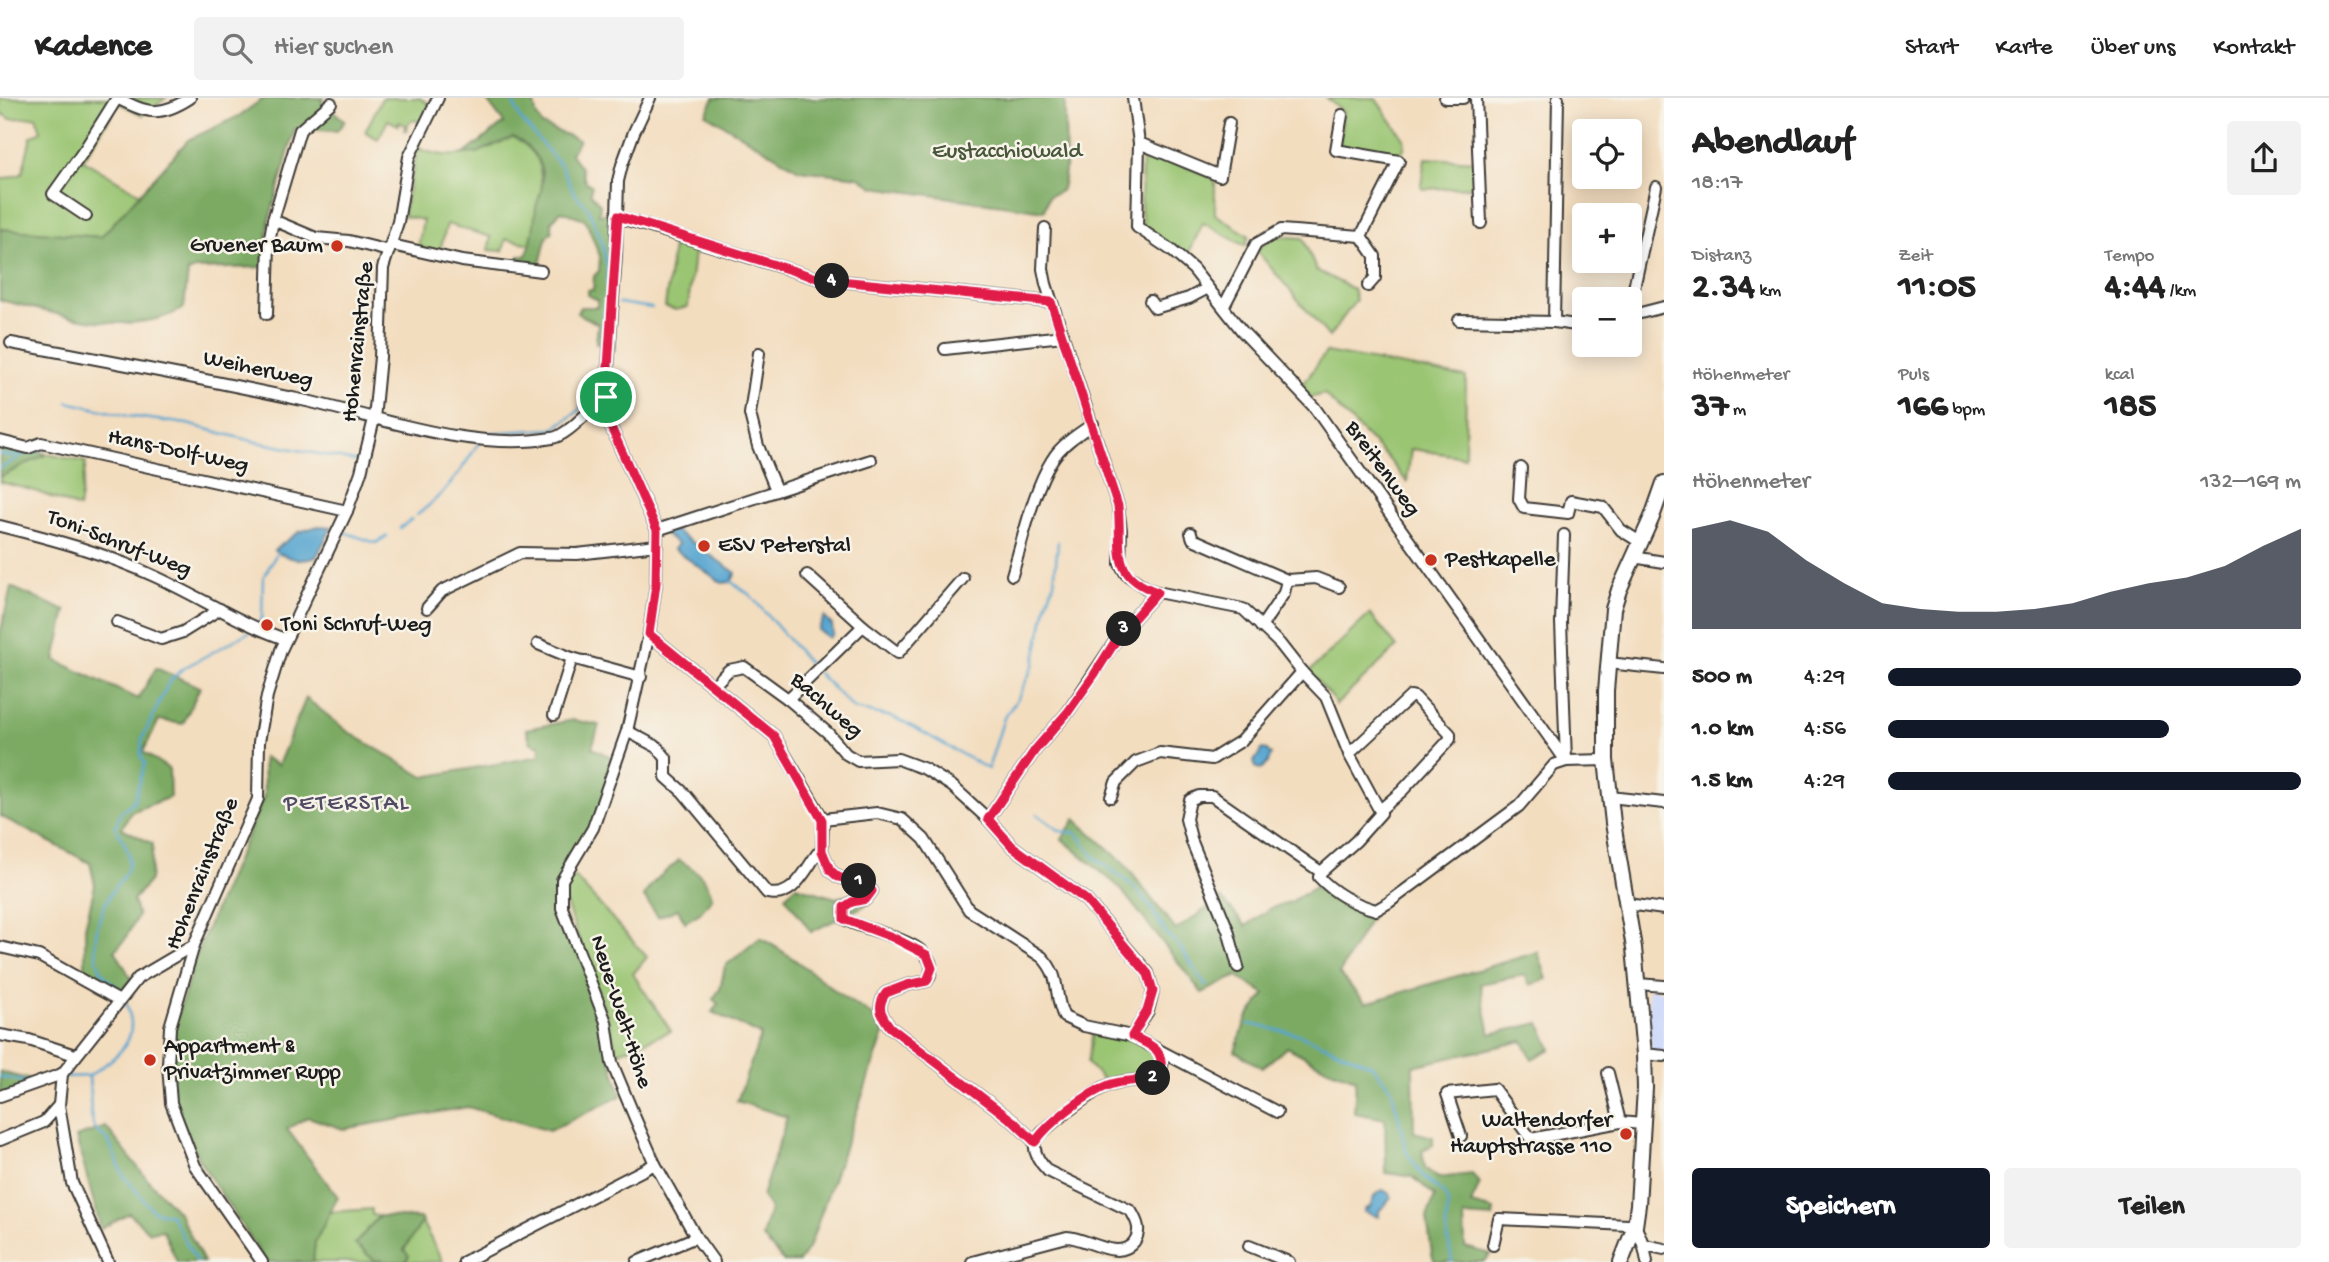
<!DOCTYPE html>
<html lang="de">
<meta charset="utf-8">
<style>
:root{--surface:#fff;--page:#f2f2f2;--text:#222;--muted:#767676;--line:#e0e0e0;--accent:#111827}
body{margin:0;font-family:"Gochi Hand",sans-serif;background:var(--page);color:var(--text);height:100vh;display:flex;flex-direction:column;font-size:26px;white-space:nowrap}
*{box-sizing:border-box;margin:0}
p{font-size:23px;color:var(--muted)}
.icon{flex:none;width:38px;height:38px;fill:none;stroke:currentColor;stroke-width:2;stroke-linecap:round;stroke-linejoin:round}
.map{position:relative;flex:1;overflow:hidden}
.panel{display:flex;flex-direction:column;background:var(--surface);width:665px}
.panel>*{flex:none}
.buttons{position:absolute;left:1572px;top:21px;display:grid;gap:14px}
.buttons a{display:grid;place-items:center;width:70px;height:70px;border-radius:7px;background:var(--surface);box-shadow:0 4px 18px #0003;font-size:35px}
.pin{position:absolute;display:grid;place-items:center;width:60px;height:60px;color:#fff;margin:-30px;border:4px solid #fff;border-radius:50%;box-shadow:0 2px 7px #0007}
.km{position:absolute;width:35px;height:35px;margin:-18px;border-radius:50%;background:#222;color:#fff;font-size:19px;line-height:35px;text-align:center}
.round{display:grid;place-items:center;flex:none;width:74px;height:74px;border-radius:7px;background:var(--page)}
.headline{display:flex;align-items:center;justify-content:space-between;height:119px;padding:0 28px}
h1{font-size:38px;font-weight:700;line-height:52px}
.metrics{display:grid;grid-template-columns:repeat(3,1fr);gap:10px;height:119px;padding:7px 28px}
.metrics div{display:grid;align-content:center}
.metrics b{font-size:35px;font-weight:700}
.metrics small{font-size:19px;font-weight:400}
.metrics p{font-size:19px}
.chart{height:196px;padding:14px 28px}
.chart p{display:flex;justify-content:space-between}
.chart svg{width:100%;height:126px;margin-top:7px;fill:var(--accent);opacity:.7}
.cta{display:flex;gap:14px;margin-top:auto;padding:14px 28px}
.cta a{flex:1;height:80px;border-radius:7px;background:var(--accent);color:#fff;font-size:28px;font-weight:700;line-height:80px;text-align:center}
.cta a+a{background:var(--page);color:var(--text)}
ul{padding:0 28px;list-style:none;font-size:23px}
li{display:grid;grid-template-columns:112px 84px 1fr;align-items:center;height:52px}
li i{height:18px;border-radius:9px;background:var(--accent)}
header{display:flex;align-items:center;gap:42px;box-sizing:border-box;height:98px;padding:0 35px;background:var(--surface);border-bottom:2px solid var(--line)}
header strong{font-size:33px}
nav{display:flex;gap:38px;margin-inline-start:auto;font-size:24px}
.search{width:490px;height:63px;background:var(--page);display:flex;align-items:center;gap:18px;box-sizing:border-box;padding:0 24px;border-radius:7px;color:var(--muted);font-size:26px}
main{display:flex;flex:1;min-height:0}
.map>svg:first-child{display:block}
</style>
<header>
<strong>Kadence</strong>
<div class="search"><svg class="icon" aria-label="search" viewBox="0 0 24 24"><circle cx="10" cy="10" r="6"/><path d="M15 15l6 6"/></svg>Hier suchen</div>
<nav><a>Start</a><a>Karte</a><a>Über uns</a><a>Kontakt</a></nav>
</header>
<main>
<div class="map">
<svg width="1664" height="1164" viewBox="0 0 1664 1164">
<rect width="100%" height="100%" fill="#f7f3e8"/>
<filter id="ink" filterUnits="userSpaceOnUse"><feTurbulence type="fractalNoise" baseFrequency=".0143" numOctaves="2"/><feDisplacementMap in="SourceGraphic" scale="14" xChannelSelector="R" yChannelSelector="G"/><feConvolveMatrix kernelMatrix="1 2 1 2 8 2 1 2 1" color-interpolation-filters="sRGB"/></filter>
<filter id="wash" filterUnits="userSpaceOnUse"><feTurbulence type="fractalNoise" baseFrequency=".00686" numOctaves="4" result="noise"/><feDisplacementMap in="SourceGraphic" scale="28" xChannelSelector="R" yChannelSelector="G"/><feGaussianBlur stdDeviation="1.57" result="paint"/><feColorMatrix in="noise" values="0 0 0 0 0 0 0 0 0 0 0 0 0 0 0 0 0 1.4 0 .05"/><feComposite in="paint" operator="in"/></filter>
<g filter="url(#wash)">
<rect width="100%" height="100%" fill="#f3ddbf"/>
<polygon fill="#cfdafa" points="1648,890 1664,893 1664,958 1651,956"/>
<g fill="#9ac572" stroke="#5b7047" stroke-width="2">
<polygon points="0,0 166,0 143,17 119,5 83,62 140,96 101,139 0,131 0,82 22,76 31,39 41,33 36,19 10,21 0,14"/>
<polygon points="382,0 419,0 430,6 422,24 413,22 407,27 407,33 404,32 405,27 399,24 398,27 388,22 378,41 365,34"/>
<polygon points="1327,0 1375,0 1404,41 1405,48 1399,59 1339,48 1343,14"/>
<path d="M 513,39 L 527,46 L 539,61 L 542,91 L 537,108 L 532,146 L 506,141 L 503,153 L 488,152 L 491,139 L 447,126 L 440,153 L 418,150 L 423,122 L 403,118 L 418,50 C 454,66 480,53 513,39 Z"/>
<polygon points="1145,53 1149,53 1215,81 1215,116 1249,138 1245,148 1203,125 1186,161 1144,130 1141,111 1142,56"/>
<polygon points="1425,60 1477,63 1478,89 1423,91 1421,87"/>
<polygon points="1275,138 1303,140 1316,172 1353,191 1356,202 1329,239 1256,152"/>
<polygon points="674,140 695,146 688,209 676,212 665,209"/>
<polygon points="1326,254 1466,279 1465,359 1411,351 1407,384 1386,358 1324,296 1309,300 1301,289"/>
<polygon points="47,356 86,364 79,410 35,393 0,384 0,379"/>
<polygon points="1370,516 1397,549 1336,607 1331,598 1309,574"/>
<polygon points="572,779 575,779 647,859 633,876 671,933 617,955 607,918 565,803 566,787"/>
<path d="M 1093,934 C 1115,938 1163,942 1157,974 L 1105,984 L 1087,965 Z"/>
<polygon points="372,1111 372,1117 379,1118 355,1146 374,1162 382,1164 313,1164 315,1144 330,1114"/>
<polygon points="422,1124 443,1164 405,1164 409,1158 403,1153"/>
</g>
<g fill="#7baa64" stroke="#4c6340" stroke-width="2">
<path d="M 264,0 L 324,0 L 321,3 L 345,23 L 337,33 L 295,31 L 269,123 L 264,169 L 195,171 L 188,174 L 184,210 C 130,242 57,215 0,202 L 0,131 L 101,139 L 188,42 L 239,18 Z"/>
<path d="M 485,0 L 533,0 L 536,16 L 542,27 L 579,42 L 571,56 L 581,70 L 585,83 L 592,88 L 590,95 L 600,106 L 599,116 L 612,116 L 613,161 L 604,245 L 596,245 L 598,226 L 577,215 L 580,209 L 597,209 L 597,202 L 588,197 L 588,192 L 593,192 L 594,178 L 599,173 L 600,158 L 585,121 L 561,113 L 552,123 L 552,134 L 547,138 L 539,170 L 526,168 L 518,164 L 519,158 L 526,158 C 533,142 534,127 536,109 C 537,104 540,99 541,93 C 547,68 534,50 513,39 L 477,55 L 464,56 L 504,25 Z"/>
<path d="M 714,0 L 1065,0 C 1064,22 1069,76 1061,93 L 1049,98 L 1044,113 L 874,89 L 859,79 L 799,72 L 706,16 Z"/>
<polygon points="0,346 47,356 0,379"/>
<polygon points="11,489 66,513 55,562 138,601 156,570 200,589 183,626 159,622 143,654 169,671 170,699 131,714 122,730 153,746 150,782 133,802 138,818 124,843 115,852 132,882 117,899 97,889 93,876 85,876 85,829 95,787 90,765 0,718 0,536"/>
<polygon points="306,600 347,633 424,679 540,658 540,648 531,645 526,631 573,622 599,627 592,650 617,662 593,730 562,782 562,810 589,880 621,998 549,1033 468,1009 343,1031 308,1019 287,1031 338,1099 315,1144 313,1164 266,1164 199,1062 174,1005 172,967 174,929 199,849 264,698 263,659 278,667"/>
<polygon points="1075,721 1123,764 1176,832 1221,800 1246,828 1269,811 1292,803 1315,789 1351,810 1371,819 1339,876 1366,905 1538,854 1547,881 1530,887 1525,877 1480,886 1490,936 1540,925 1551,951 1532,961 1523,943 1413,968 1414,1034 1433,1039 1433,1047 1422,1052 1425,1070 1438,1080 1472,1076 1480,1085 1471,1106 1494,1112 1493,1120 1464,1118 1465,1149 1491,1156 1484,1164 1435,1164 1432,1157 1427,1119 1435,1098 1413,1079 1386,1075 1385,1021 1354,1015 1356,981 1328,971 1287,949 1262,970 1235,953 1247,920 1265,896 1237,878 1202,895 1119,789 1062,741"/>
<path d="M 679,762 C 696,772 708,780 712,800 L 700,815 L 685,824 L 678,811 L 658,819 L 644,799 C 651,782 667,774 679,762 Z"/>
<polygon points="796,788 836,800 866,792 870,805 811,834 785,798"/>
<path d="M 760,840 C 790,856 815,877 842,898 C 861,912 871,912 885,933 L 810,1147 L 799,1164 L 784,1164 L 762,1139 L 770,1111 L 762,1098 L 787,1019 L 737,1003 L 761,937 L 712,914 L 718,906 L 713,901 L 720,891 L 725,868 Z"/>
<polygon points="0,974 28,981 29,988 0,998"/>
<polygon points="106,1029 148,1082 179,1115 204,1164 177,1164 163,1132 149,1134 129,1115 101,1131 76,1039"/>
<polygon points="379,1118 420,1120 422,1124 404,1152 409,1158 405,1164 374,1162 355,1146"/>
</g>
<g fill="#56a5d0" stroke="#396076" stroke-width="2">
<path d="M 318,428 L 332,429 L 316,459 C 302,465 286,460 274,452 L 299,434 Z"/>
<polygon points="673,431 736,475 731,484 722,485 674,451 678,446 665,436 665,433"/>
<polygon points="824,519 832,527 833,536 829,540 818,532"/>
<polygon points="1262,651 1267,652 1271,657 1268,665 1261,671 1256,670 1254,664"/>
<polygon points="1383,1092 1390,1096 1391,1100 1379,1113 1379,1119 1364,1114 1366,1110 1369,1111 1375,1097"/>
</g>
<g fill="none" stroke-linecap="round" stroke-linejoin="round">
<g stroke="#56a5d0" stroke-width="2.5">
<polyline points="619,205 652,210"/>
<polyline points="68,304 128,318 187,326 252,343 360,364"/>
<polyline points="483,338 485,335 553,331 576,315 594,293 599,266 607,191 607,167 601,141 588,110 574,95 562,69 520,20 511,0"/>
<path d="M 0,356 C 14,361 28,356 43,351"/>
<polyline points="0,370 18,360"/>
<path d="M 417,417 C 445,396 461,374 479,344"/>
<polyline points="400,430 412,421"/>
<polyline points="341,433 376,445 387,438"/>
<polyline points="730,483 750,497 814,571"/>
<polyline points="258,525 262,520 263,480 278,453"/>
<polyline points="818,575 854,611 892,619 906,625 988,671 1004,620 1018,600 1034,566 1047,504 1054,485 1058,444"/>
<polyline points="1037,716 1060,733 1077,735 1094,759 1132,787 1150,808 1167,837 1177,845 1206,888"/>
<path d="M 119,890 C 85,870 93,827 110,797 C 115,788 126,778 128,770 C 132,754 122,741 115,729 L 121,714 L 134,703 L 145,665 L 141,658 L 142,641 L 169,584 L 182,571 L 253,532"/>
<path d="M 126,903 C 128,911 131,919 131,926 C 133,950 106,966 89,978 L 91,1017 L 94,1030 L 109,1044 L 123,1077 L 153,1113 L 171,1117 L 197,1164"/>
<polyline points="1249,926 1298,936 1372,967 1392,992 1407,1055 1422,1077 1444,1096 1448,1104 1446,1129 1452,1164"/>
<polyline points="0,979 27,984"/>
<polyline points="66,979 89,978"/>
</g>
</g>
</g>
<g filter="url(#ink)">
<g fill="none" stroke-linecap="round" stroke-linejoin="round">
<g stroke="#3c3934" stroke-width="14">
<g id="minor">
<path d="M 650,0 L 634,34 L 622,67 L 618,83 L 616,157 L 606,299 L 610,327 L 657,432 L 656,486 L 649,536 L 774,638 L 823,721 L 877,715 L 902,721 L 924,741 L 969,812 L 1042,859 C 1062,880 1053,896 1064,919 L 1084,928 L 1132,938 L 1277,1014"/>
<polyline points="1133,0 1139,45 1137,129 1171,152 1193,171 1242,233 1314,309 1566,663 1606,662"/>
<polyline points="1445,0 1463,0"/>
<polyline points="1476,0 1481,125"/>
<polyline points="331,5 300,32 273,122 316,140 349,143 389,153"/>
<polyline points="1139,45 1220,78 1229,25"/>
<path d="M 86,118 L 53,96 L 85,51 L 117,0 C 147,15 159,20 190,0"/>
<polyline points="618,119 820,181 1051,204"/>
<path d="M 1045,130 L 1043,171 L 1046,186 L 1118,408 L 1121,432 L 1120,466 L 1126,476 L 1146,490 L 1157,494 L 1243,511 L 1280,546 L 1302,574 L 1326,599 L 1349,656 L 1381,715 L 1356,743 L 1321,774 L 1319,779 C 1335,796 1354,806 1376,812 L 1388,805 L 1519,708 L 1554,667 L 1566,663 L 1561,524 L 1564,437"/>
<polyline points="1361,138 1375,158 1375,180 1368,188"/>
<polyline points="392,147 462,163 541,173"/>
<polyline points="1150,203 1155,210 1189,200 1208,190"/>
<polyline points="1224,208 1256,146 1281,132 1361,138 1399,63 1336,52 1342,17"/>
<polyline points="1629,213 1656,89"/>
<polyline points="267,216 269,145 273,122"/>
<polyline points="1629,218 1664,209"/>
<polyline points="1459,222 1554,224 1584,228"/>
<polyline points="1554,224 1558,0"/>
<path d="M 11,245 C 108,263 205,281 302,302 C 379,319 472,354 552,340 C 568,338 591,309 606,299"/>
<polyline points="945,251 1063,238"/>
<polyline points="759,255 750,316 758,348 776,392"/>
<polyline points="0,343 28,350 41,345 347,413"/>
<polyline points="1521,370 1519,401 1524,410 1568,415 1571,403 1603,409 1621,432 1640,444"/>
<path d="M 0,428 C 52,441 105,455 154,478 C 198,498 239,525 285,541"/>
<polyline points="657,432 871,362"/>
<polyline points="1191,435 1193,441 1287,482"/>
<polyline points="1633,459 1664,464"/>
<polyline points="807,477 863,528 898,555 963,480"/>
<path d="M 1012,477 C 1023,442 1033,392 1052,362 C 1061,347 1078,336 1093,326"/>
<polyline points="427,510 442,493 520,455 577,456 657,447"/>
<polyline points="117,524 161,541 183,534 220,511"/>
<polyline points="1261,529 1284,495 1287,482 1316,480 1339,489"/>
<polyline points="649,536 627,633 593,730 562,782 562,810 606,924 612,965 635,1020 655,1066 696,1139 714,1164"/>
<polyline points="538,546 572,560 641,579"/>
<polyline points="1608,565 1664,571"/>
<polyline points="714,587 729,572 744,569 788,601 828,635 846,656 858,663 898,661 925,671 952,688 988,721 1012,748 1086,802 1148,875 1153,893 1148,913 1132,938"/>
<polyline points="788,601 863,528"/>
<polyline points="554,617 572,560"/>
<path d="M 627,633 L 657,649 L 666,660 L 666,679 L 683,694 L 767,795 C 793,801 804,774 817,756 L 822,753"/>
<polyline points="1349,656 1411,598 1415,599 1450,636 1450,641 1402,693 1380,712"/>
<polyline points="1111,699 1116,684 1136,664 1160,655 1212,661 1241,643 1302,574"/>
<polyline points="1610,699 1664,705"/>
<path d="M 823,721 L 822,753 L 830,772 L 838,779 L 866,786 L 872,793 L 866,801 L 852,804 L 844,809 L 844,821 C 864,834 951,844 927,883 L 907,887 L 886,895 C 876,909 881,917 890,929 L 1014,1024 L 1035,1044"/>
<polyline points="988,721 1035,652 1068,614 1120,536 1157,494"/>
<polyline points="1627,806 1664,811"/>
<polyline points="0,849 39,858 118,902"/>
<polyline points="1238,869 1228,832 1192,744 1186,721 1190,702 1199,698 1212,698 1321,774"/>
<polyline points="1638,886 1664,888"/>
<polyline points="0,937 29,942 75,957"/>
<polyline points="1644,956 1664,958"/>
<polyline points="1608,975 1620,1024"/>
<polyline points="0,998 62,976"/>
<polyline points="1461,1038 1447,996 1494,991 1531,1041 1620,1024 1642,1026"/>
<polyline points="0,1042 44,1024 59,1007"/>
<path d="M 1493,1147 L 1499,1121 L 1628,1127 L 1635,1128 C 1642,1140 1645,1150 1647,1164"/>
<polyline points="1645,1147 1664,1151"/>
<polyline points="1249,1148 1289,1164"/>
<polyline points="108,1164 72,1085 59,1007 62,976 138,880 194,847"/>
<polyline points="262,1164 195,1068 171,1005 168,967 170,929 194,847 258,701 259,644 267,598 281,552 347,413 361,374 374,321 380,259 383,170 398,124 409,59 438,0"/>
<polyline points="464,1164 655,1066"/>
<polyline points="637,1164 696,1139"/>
<path d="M 972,1164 L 1067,1139 C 1088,1140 1118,1164 1134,1144 C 1142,1133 1137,1123 1131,1113 L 1048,1073 C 1041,1066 1033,1055 1035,1044 C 1039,1032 1095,992 1109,987 C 1126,980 1144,986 1161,975 L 1163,962 L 1157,952"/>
</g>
</g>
<g stroke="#3c3934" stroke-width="18">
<polyline id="major" points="1621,1164 1635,1128 1638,1107 1645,990 1644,956 1634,850 1613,725 1606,662 1606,593 1613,511 1619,492 1652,419 1664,385"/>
</g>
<use href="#minor" stroke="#fff" stroke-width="10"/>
<use href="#major" stroke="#fff" stroke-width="14"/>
</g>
</g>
<g fill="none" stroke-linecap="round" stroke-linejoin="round" filter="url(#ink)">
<g stroke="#fff" stroke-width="14">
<path id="route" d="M 618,118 L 820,181 L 1051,204 L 1118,408 C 1123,450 1108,477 1157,494 L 1120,536 L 1094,577 L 1068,614 L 1035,652 L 988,721 L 1012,748 L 1086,802 L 1148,876 L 1153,893 L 1147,913 L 1132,938 C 1152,948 1164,950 1161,975 C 1144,986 1127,980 1109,987 C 1086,996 1049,1024 1035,1044 L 1014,1024 L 890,929 C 881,917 876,909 886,895 L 907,887 L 927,883 L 932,870 L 927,857 L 892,839 L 844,821 L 844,809 L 852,804 L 866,801 L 872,793 L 866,786 L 838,779 L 830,772 L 822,753 L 822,722 L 774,638 L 649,536 L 656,486 L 657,432 L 610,327 L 606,299 Z"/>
</g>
<use href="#route" stroke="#e11d48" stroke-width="9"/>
</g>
<g fill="#c8321e" stroke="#f7f3e8" stroke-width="2.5">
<circle cx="337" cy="148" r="7"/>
<circle cx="704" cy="448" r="7"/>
<circle cx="1431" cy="462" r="7"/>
<circle cx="267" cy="527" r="7"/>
<circle cx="150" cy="962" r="7"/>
<circle cx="1626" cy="1036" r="7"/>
</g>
<g text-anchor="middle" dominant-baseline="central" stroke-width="5" stroke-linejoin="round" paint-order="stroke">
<g font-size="23" fill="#48573a" stroke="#f7f3e8">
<text x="1007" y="54">Eustacchiowald</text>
</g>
<g font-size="23" fill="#1c1c1c" stroke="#f7f3e8" text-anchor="start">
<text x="323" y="148" text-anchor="end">Gruener Baum</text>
<text x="718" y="448">ESV Peterstal</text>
<text x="1445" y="462">Pestkapelle</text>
<text x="281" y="527">Toni Schruf-Weg</text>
<text x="164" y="949">Appartment &amp;<tspan x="164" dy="26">Privatzimmer Rupp</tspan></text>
<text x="1612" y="1023" text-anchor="end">Waltendorfer<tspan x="1612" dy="26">Hauptstrasse 110</tspan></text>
</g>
<g font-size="23" fill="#1c1c1c" stroke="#f7f3e8">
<text transform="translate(359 244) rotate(-84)">Hohenrainstraße</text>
<text transform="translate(258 272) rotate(12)">Weiherweg</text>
<text transform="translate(178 354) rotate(12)">Hans-Dolf-Weg</text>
<text transform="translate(1382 371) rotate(54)">Breitenweg</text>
<text transform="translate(119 446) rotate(21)">Toni-Schruf-Weg</text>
<text transform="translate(826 608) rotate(41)">Bachweg</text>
<text transform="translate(203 776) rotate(-68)">Hohenrainstraße</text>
<text transform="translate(620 914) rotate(72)">Neue-Welt-Höhe</text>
</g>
<g font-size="24" letter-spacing="2" fill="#514c66" stroke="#f7f3e8">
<text x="347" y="706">PETERSTAL</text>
</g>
</g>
</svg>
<div class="buttons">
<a><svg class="icon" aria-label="locate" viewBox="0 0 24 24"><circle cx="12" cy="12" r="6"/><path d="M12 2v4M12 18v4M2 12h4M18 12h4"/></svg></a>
<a>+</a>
<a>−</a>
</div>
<div class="pin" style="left:606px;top:299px;background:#1e9e55"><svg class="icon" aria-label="arrive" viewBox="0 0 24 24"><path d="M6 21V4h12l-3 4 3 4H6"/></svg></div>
<b class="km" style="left:859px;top:783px">1</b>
<b class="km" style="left:1153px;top:980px">2</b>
<b class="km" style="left:1124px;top:531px">3</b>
<b class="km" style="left:832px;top:183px">4</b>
</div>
<section class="panel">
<div class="headline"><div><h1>Abendlauf</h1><p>18:17</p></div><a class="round"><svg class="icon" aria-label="share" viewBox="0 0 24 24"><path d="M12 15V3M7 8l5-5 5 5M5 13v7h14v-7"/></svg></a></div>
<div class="metrics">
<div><p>Distanz</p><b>2.34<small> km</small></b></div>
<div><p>Zeit</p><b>11:05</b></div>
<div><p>Tempo</p><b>4:44<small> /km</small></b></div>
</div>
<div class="metrics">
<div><p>Höhenmeter</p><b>37<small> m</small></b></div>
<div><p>Puls</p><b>166<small> bpm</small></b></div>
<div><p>kcal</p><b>185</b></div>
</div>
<div class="chart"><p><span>Höhenmeter</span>132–169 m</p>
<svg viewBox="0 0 160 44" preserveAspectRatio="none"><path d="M0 44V9L10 6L20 10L30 20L40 28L50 35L60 37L70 38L80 38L90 37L100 35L110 31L120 28L130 26L140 22L150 15L160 9V44z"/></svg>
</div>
<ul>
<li><b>500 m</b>4:29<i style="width:100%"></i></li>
<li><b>1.0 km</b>4:56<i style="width:68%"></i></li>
<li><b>1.5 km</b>4:29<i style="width:100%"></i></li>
</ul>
<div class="cta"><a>Speichern</a><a>Teilen</a></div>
</section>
</main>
